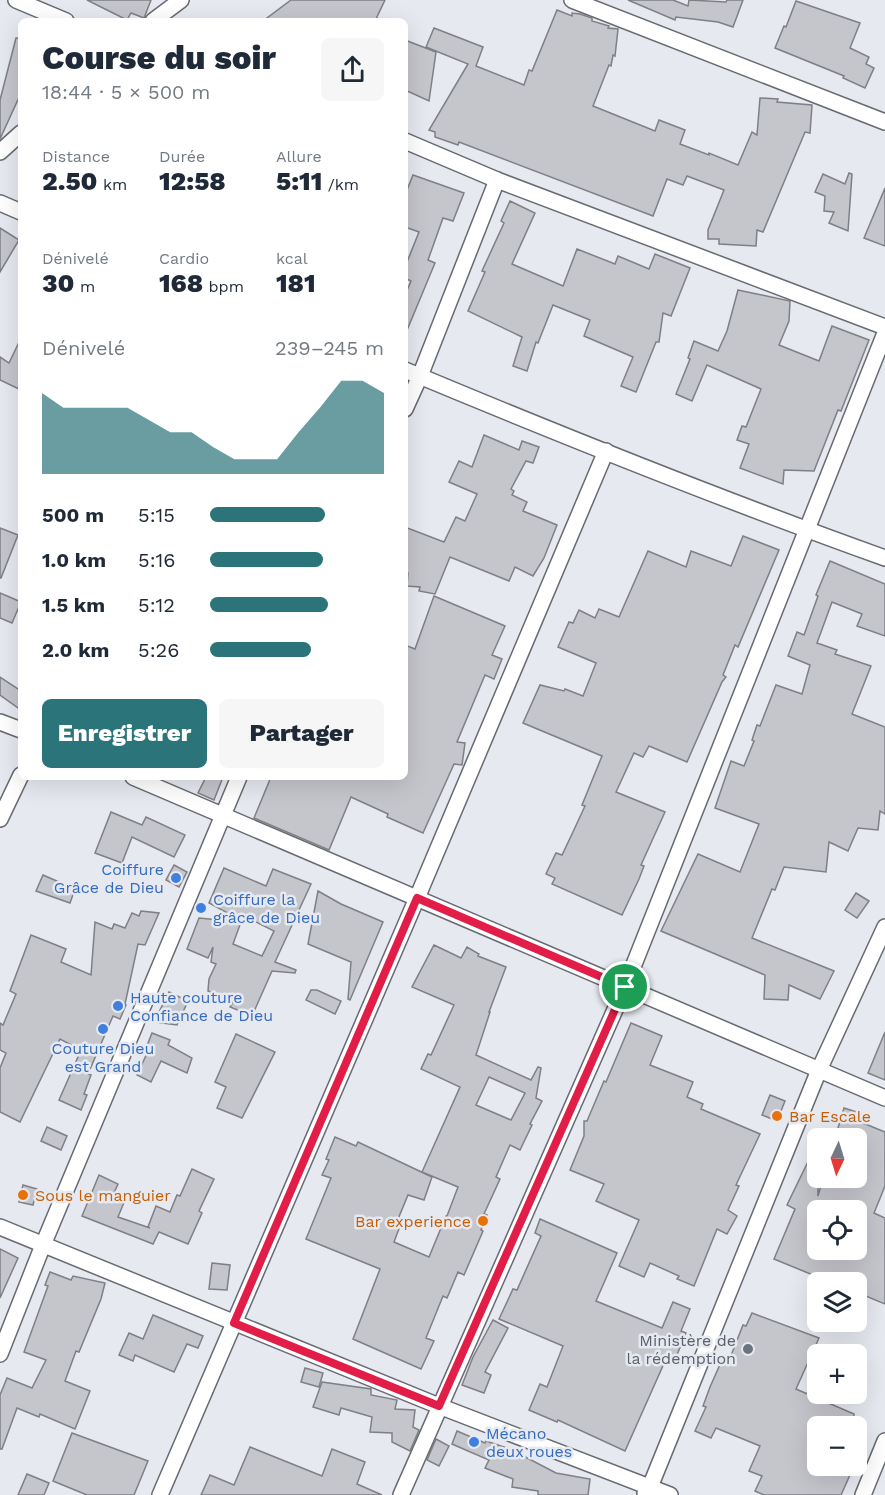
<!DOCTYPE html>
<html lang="fr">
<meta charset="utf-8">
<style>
:root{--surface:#fff;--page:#f6f6f7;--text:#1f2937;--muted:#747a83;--accent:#2a747a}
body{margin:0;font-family:"Work Sans",sans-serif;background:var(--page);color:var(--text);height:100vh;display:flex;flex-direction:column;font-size:22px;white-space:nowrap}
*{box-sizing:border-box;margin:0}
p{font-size:20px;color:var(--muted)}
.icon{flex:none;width:33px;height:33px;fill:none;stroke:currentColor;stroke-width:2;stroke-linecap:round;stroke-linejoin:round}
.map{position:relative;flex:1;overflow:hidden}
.drawer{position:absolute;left:18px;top:18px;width:390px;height:762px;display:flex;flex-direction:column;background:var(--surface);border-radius:9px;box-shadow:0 6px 24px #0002}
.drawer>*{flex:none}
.needle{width:39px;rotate:184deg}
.buttons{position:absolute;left:807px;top:1128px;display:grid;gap:12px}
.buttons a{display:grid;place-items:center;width:60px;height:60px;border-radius:9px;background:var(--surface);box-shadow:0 6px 24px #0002;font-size:30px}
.pin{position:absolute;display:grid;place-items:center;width:51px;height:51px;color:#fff;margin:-26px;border:3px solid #fff;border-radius:50%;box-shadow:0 2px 6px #0007}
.round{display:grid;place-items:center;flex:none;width:63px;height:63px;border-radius:9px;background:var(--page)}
.head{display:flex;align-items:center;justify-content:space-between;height:102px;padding:0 24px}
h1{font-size:33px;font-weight:800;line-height:45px}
.stats{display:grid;grid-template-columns:repeat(3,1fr);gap:9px;height:102px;padding:6px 24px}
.stats div{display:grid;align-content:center}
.stats b{font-size:26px;font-weight:800}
.stats small{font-size:16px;font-weight:400}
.stats p{font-size:16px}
.chart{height:168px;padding:12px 24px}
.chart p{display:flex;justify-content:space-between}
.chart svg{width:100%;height:108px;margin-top:6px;fill:var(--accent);opacity:.7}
.primary-button{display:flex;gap:12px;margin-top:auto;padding:12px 24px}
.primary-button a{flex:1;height:69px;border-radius:9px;background:var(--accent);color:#fff;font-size:24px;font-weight:800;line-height:69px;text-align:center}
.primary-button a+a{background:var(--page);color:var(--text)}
ul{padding:0 24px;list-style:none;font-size:20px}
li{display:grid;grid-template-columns:96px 72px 1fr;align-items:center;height:45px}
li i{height:15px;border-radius:8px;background:var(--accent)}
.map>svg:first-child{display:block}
</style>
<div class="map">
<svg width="885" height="1495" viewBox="0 0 885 1495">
<rect width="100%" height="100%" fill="#e6e9f0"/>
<g fill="#c5c5cc" stroke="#7f7f86" stroke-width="1.5" fill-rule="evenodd">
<polygon points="87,0 151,0 144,18 131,13 127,20"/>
<polygon points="291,0 385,0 375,21 263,21"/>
<polygon points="628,0 673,0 688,6 689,0 726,2 727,0 743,0 733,27 718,22 676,17 675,20"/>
<polygon points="796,1 860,23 850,48 869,57 866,64 874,68 865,88 843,78 844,76 775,48 784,26 786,27"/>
<polygon points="557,10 572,16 572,13 580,14 592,18 592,21 609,26 608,28 618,29 615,56 613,55 611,66 609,65 593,106 655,131 659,120 685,130 680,144 709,155 709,153 738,165 752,132 757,135 760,98 778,99 777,102 812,105 810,133 805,132 763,232 757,230 756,246 719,244 719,239 708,239 708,230 724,190 687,176 683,185 667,179 653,216 459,142 458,145 435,137 435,132 429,130 468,64 426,47 434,28 483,47 476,66 524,85 529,70 532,71"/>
<polygon points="16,38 21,38 21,93 0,139 0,100"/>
<polygon points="405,40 436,52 429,101 405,90"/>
<polygon points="849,173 852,174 848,231 829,223 834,212 824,211 825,196 815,192 823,174 845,184"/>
<polygon points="413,175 464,193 453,221 443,218 428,260 435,263 405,335 405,295 411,281 405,278 405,267 419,232 405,227 405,195"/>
<polygon points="885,188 885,246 864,238"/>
<polygon points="510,201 535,213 512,264 563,286 577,249 615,264 618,256 649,269 655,254 690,268 671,316 663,313 659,342 656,342 636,392 621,386 633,357 584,336 590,320 553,305 538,343 536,342 527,371 513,366 522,337 468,311 485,272 482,271 504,223 501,221"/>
<polygon points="0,228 19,240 0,272"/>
<polygon points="738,290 790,301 789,321 779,345 819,361 832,326 869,340 841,411 838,410 814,471 784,470 783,484 740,468 749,444 737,440 742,426 746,427 761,389 707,365 692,401 676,394 690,359 688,358 694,341 718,351 727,331"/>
<polygon points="21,338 21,390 0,380 0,357 9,363"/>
<polygon points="484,435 519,450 522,441 539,447 533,463 526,461 511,489 514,491 512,495 527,502 523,511 557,525 544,558 533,576 515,567 509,581 450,557 435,594 419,591 420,587 407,586 408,573 405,571 405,527 444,542 456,517 465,521 477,494 449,482 459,461 472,467"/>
<polygon points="0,528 18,535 1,578 0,578"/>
<polygon points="743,536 779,550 738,647 735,645 723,675 726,677 722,682 687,762 649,746 643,757 634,753 616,792 665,812 641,865 644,866 639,879 622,915 552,884 555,878 546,874 556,853 562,855 572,834 585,806 582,805 602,756 523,723 540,685 564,691 565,689 583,696 596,663 558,647 569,622 573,623 579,610 595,618 599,609 619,617 648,551 686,567 691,551 731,566"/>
<polygon points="830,561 885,584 885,636 857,626 862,614 832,602 817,643 837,650 835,654 871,666 852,714 885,727 885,814 880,811 878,830 858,828 848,851 829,842 826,872 784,867 775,890 772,889 752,938 834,971 820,999 789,985 788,1000 764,999 765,975 661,931 698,854 740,872 759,824 715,808 731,761 744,766 754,741 752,740 757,725 760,726 776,685 802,694 810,665 788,656 797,632 804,635 818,596 816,595"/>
<polygon points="0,593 21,602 12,623 0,618"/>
<polygon points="434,596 505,626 492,655 502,659 494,679 485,675 457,742 465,743 462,765 454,764 423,833 387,817 388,814 351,797 329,850 254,818 271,777 405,777 405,645 415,649"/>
<polygon points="0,677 21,691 21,710 0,695"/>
<polygon points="206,777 223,777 214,800 198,793"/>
<polygon points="111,812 142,825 146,817 185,835 174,857 132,837 122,863 95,853"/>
<polygon points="174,865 187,872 179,887 166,880"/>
<polygon points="224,868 266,886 273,869 311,884 275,962 296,970 295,973 272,971 252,1016 230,1007 233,1002 208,991 209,979 216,964 211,962 213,947 208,958 187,949 199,918 241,922 233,944 262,956 274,931 244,916 242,921 209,903"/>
<polygon points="43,875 75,889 70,903 36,891"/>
<polygon points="318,891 341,904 383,922 350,1000 348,999 351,962 308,944"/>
<polygon points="856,893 869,901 857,918 845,910"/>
<polygon points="141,911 159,913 145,945 138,944 125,1004 126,1005 120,1019 113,1016 88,1074 91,1075 84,1094 87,1095 81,1110 59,1100 81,1050 60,1039 20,1122 0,1112 0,1068 6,1053 0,1050 0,1023 3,1025 16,994 10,991 31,935 66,949 61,962 91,975 95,922 112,929 114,924 125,928 132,913 139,916"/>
<path d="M 434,945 L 461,958 L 467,947 L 479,954 L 478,956 L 506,967 L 489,1012 L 490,1012 L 476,1055 L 531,1080 L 538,1067 L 541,1068 L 536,1098 L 542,1101 L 530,1124 L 532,1125 L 520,1150 L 510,1145 L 496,1177 L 500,1179 L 484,1214 L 487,1215 L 481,1230 L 483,1231 L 464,1275 L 458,1272 L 447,1298 L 443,1296 L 426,1338 L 434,1341 L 421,1369 L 353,1339 L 380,1269 L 306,1239 L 331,1178 L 322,1175 L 329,1160 L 326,1159 L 335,1137 L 356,1146 L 358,1142 L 432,1177 L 424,1200 L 408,1195 L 396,1224 L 400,1226 L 394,1242 L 429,1257 L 446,1216 L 447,1216 L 458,1187 L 422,1172 L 460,1087 L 421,1069 L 428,1054 L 431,1055 L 454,1005 L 412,987 ZM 489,1077 L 525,1093 L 511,1120 L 476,1105 Z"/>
<polygon points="311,990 317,990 341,1001 335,1014 306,1000"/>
<polygon points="169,992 188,1001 177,1025 154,1022"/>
<polygon points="631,1023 662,1036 650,1065 693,1082 687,1097 703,1104 701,1109 760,1134 736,1185 739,1186 728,1210 737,1216 727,1234 717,1229 694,1286 677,1279 679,1276 650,1263 644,1277 619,1266 639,1220 596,1201 604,1184 570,1170 584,1136 584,1121 587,1121 604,1081 606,1082"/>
<polygon points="885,1032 885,1080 868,1073"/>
<polygon points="152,1033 170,1040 168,1045 192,1058 187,1073 161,1061 151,1082 137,1075 149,1049 146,1048"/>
<polygon points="236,1034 275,1052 242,1118 217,1108 226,1087 215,1082"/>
<polygon points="770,1095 785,1101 777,1121 762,1115"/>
<path d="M 844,1108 L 866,1115 L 863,1123 L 885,1132 L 885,1186 L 874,1213 L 885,1218 L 885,1304 L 856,1292 L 856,1282 L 830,1282 L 774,1259 L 795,1209 L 787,1205 L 818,1141 L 818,1196 L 823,1178 L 856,1178 L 856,1147 L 860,1138 L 835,1138 ZM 818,1210 L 856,1210 L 856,1250 L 818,1250 Z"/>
<polygon points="47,1127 67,1136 61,1150 41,1141"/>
<polygon points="192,1169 214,1179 199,1211 202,1213 188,1244 159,1232 153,1244 82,1216 99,1175 118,1184 113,1195 125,1200 118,1217 150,1228 148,1227 156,1206 170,1212 177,1195 180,1196"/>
<polygon points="23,1185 37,1189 33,1205 19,1202"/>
<polygon points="540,1219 617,1253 596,1301 662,1328 673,1302 690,1309 681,1331 686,1333 674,1362 666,1359 625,1451 558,1420 557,1422 529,1410 540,1384 547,1387 563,1346 499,1319 513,1289 517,1290 541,1236 535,1233"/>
<polygon points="0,1249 18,1258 0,1298"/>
<polygon points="212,1263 230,1265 227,1290 209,1289"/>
<polygon points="50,1272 71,1280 73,1276 105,1283 101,1299 79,1352 76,1351 65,1381 90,1391 75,1429 40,1414 39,1417 17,1408 2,1449 0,1449 0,1395 7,1378 32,1388 46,1360 24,1352 48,1286 45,1285"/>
<polygon points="752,1313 819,1338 796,1389 854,1414 853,1426 818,1426 818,1466 854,1466 841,1495 764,1495 755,1491 762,1476 749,1471 760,1446 716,1428 711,1438 695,1431 706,1407 703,1406 710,1387 722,1360 728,1363 743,1325 746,1326"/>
<polygon points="153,1315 203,1336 198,1348 187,1344 174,1372 135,1355 133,1361 119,1355 129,1333 143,1339"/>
<polygon points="493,1320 508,1328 485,1372 491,1375 484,1393 462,1385 473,1357"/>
<polygon points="305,1368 323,1373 319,1387 301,1382"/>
<polygon points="322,1382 371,1389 371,1395 397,1400 395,1409 415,1410 413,1427 419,1430 410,1451 392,1442 392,1433 370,1432 372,1417 341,1408 339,1415 313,1407"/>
<polygon points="457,1431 485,1443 486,1441 510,1449 556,1473 590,1479 588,1495 538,1495 538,1491 512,1487 513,1479 485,1468 489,1460 452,1444"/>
<polygon points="72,1433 148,1461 134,1495 87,1495 53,1481"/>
<polygon points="436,1439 449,1446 439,1466 427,1460"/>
<polygon points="250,1447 322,1476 332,1449 365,1462 357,1484 382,1495 201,1495 210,1475 234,1485"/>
<polygon points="27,1474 49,1483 44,1495 18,1495"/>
</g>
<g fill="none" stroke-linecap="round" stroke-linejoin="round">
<g stroke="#676a70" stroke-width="18">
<g id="minor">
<polyline points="16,0 66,21"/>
<polyline points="572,0 885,122"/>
<polyline points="153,21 181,0"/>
<polyline points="405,141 497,180 885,327"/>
<polyline points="0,152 21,133"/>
<polyline points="0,203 21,212"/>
<path d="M 405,370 C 563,436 723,500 885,558"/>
<polyline points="405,409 420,376 497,180"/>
<polyline points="0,722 21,730"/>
<polyline points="133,777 885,1098"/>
<polyline points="0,819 21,775"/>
<polyline points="0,1227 439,1406 670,1495"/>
<polyline points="0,1354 43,1245 239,777"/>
<polyline points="645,1493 650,1487 819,1070 885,927"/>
<polyline points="160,1495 417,898 606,451"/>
<polyline points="401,1495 625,987 885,333"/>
<polyline points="863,1495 885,1441"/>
</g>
</g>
<use href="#minor" stroke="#fff" stroke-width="15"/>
</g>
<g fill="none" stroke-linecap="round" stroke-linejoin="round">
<g stroke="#fff" stroke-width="12">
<polygon id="route" points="417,898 625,987 439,1406 234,1323"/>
</g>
<use href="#route" stroke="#e11d48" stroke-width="8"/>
</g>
<g fill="#3f7fe0" stroke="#e6e9f0" stroke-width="2">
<circle cx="176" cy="878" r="6"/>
<circle cx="201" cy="908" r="6"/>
<circle cx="118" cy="1006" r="6"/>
<circle cx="103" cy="1029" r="6"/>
<circle cx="474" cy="1442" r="6"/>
</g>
<g fill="#e8710a" stroke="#e6e9f0" stroke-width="2">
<circle cx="777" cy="1116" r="6"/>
<circle cx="23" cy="1195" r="6"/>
<circle cx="483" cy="1221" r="6"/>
</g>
<circle fill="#6b7280" stroke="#e6e9f0" stroke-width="2" cx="748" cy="1349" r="6"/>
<g text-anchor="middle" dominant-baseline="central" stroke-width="5" stroke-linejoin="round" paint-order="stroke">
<g font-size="16" fill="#366cbe" stroke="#e6e9f0" text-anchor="start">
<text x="164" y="869" text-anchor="end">Coiffure<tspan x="164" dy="18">Grâce de Dieu</tspan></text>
<text x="213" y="899">Coiffure la<tspan x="213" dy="18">grâce de Dieu</tspan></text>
<text x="130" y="997">Haute couture<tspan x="130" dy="18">Confiance de Dieu</tspan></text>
<text x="103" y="1048" text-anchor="middle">Couture Dieu<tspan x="103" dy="18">est Grand</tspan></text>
<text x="486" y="1433">Mécano<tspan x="486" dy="18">deux roues</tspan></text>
</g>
<g font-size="16" fill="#c56008" stroke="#e6e9f0" text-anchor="start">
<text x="789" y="1116">Bar Escale</text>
<text x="35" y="1195">Sous le manguier</text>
<text x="471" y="1221" text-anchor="end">Bar experience</text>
</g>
<g font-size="16" fill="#5b616d" stroke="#e6e9f0" text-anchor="end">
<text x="736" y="1340">Ministère de<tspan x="736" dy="18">la rédemption</tspan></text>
</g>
</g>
</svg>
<div class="buttons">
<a><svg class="needle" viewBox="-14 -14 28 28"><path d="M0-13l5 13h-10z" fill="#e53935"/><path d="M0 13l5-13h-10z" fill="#747a83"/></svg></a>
<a><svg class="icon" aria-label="locate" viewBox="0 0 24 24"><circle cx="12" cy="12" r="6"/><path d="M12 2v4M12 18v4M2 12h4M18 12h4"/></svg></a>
<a><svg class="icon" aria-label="layers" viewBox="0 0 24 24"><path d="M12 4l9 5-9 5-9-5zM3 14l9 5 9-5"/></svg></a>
<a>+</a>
<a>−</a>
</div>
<div class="pin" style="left:625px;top:987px;background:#1e9e55"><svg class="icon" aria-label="arrive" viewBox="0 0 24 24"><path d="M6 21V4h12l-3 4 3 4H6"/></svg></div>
<section class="drawer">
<div class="head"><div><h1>Course du soir</h1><p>18:44 · 5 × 500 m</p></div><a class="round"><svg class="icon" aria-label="share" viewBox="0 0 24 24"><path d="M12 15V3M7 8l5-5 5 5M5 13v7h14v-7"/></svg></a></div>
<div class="stats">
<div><p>Distance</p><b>2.50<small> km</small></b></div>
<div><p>Durée</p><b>12:58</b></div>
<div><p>Allure</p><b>5:11<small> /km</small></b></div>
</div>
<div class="stats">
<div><p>Dénivelé</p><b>30<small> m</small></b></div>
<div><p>Cardio</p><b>168<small> bpm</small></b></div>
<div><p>kcal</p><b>181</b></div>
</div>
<div class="chart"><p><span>Dénivelé</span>239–245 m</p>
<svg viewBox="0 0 160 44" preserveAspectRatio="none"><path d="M0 44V11L10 17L20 17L30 17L40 17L50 22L60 27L70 27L80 33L90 38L100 38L110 38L120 27L130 17L140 6L150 6L160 11V44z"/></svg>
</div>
<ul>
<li><b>500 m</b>5:15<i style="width:66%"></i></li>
<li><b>1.0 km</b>5:16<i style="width:65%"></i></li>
<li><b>1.5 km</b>5:12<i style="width:68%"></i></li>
<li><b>2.0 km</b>5:26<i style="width:58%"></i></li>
</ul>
<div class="primary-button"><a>Enregistrer</a><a>Partager</a></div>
</section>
</div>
